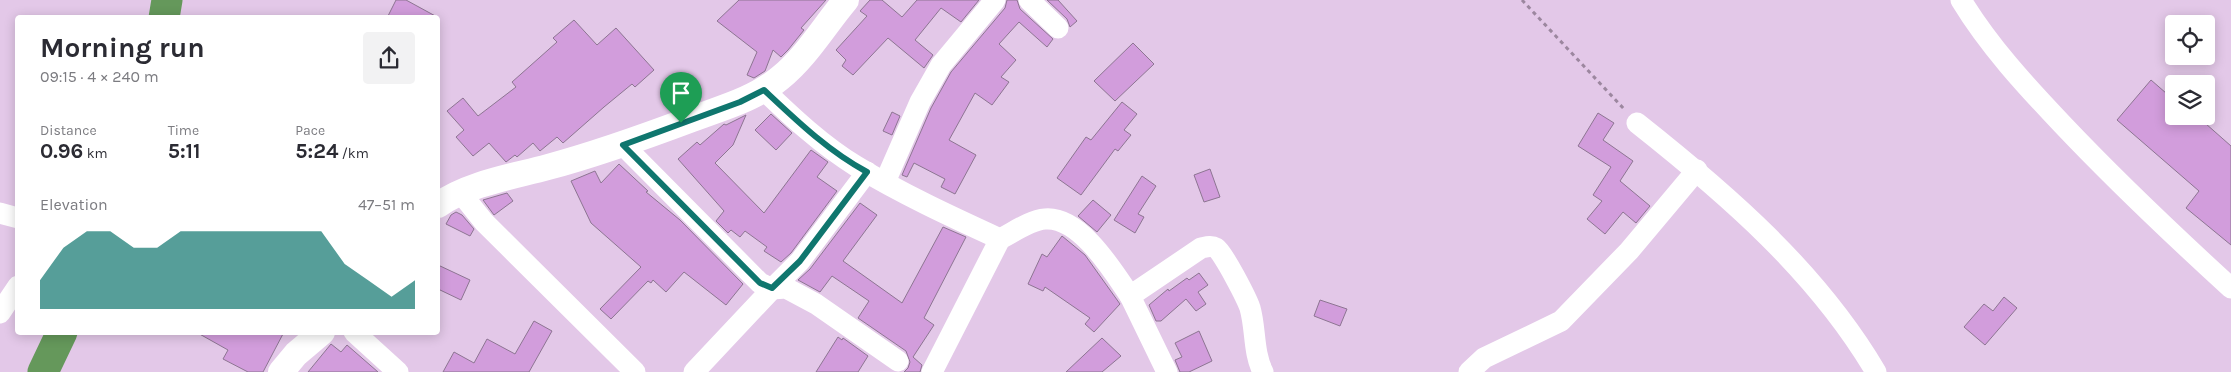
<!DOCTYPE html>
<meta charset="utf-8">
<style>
:root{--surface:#fff;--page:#f2f2f3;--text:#2b2b33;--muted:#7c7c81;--accent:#0f766e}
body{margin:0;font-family:Karla,sans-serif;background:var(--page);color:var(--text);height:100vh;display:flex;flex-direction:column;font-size:19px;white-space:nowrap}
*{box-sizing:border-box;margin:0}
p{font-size:16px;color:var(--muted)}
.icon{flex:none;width:28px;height:28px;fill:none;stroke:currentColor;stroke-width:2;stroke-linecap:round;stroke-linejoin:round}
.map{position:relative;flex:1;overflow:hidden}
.drawer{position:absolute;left:15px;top:15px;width:425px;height:320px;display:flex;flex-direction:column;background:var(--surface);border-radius:5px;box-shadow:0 2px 12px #0003}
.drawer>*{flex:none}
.buttons{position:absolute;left:2165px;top:15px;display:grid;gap:10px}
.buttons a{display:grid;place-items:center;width:50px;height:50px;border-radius:5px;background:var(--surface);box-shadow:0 2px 12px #0003;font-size:25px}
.pin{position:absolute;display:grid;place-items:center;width:42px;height:42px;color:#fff;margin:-51px -21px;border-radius:50% 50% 50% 0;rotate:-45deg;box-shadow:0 0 5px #0007}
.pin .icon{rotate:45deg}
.round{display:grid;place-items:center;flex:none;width:52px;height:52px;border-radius:5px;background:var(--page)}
.head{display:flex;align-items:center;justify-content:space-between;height:85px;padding:0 25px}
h1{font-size:28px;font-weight:700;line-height:38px}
.stats{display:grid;grid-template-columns:repeat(3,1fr);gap:8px;height:85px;padding:5px 25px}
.stats div{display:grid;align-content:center}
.stats b{font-size:21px;font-weight:700}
.stats small{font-size:14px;font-weight:400}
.stats p{font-size:14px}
.chart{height:140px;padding:10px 25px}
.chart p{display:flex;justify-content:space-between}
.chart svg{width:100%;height:90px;margin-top:5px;fill:var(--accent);opacity:.7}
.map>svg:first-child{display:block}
</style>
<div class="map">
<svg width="2231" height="372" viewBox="0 0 2231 372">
<rect width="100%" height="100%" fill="#e3c8e8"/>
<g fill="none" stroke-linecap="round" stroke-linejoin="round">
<g stroke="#65985b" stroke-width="31">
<polyline points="164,18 167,0"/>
<polyline points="43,372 62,332"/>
</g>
</g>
<g fill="#d29ddc" stroke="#8d7592">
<polygon points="396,0 406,0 439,18 387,18"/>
<polygon points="739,0 826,0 801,28 804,30 788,50 781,57 773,50 765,71 754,78 747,75 757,52 717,21"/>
<polygon points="870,0 882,0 902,17 917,0 979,0 961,22 941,8 915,40 933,55 924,68 888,38 853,75 842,66 846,60 836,50 867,16 860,11"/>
<polygon points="1007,0 1017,0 1020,9 1053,39 1047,47 1019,22 999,44 1016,60 1001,77 1009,82 992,105 975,93 949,140 976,155 955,194 941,187 945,179 914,163 907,177 902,175 931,108 951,72 1005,8"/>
<polygon points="1047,0 1058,0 1077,21 1070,27 1067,19"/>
<polygon points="574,20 597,45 616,28 654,70 635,87 632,84 604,107 563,143 557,137 540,151 533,143 517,157 515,155 506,162 489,143 473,156 456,137 464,130 447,111 463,98 478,116 516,87 512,82 557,42 553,38"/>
<polygon points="1133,43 1154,64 1115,101 1094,81"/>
<polygon points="2151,80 2174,100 2174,116 2197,116 2231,146 2231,245 2186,208 2199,191 2117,120"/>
<polygon points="1122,102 1137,114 1124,130 1131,135 1118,151 1115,149 1081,195 1057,178 1086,137 1091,140"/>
<polygon points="892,112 900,116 892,135 883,131"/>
<polygon points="1598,113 1614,123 1603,140 1633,161 1620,181 1650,206 1636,223 1623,212 1605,234 1587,219 1602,201 1593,195 1611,167 1578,146"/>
<polygon points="771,114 792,133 776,150 755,130"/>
<polygon points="746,115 733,145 715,163 764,213 811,150 828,162 817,177 837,191 791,253 781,262 764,251 767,247 745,231 740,237 731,230 728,233 716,221 724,211 678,159 697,142 700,145 724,124 726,125"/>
<polygon points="619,164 648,191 646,192 680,220 743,284 726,305 684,272 666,292 653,280 651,283 648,281 611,319 600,309 641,267 591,223 571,181 595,171 601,183"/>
<polygon points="1210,169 1220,197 1204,202 1194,175"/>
<polygon points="1142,176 1156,186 1138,214 1144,217 1135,233 1114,220"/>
<polygon points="507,193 513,201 494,215 483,200"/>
<polygon points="1093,200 1111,215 1097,232 1078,216"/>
<polygon points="860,203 877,215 843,261 902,303 943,227 966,237 924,318 934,325 913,357 922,365 920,372 904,372 908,368 910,362 906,351 858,318 869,301 832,276 820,292 798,280 810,269"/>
<polygon points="456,212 462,215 474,229 470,236 446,224 451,215"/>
<polygon points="1062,236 1085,255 1120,304 1094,332 1085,324 1090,318 1045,287 1043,291 1028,284 1042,254 1047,257"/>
<polygon points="438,265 470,280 461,300 438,289"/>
<polygon points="1199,273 1208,285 1198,292 1206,304 1196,311 1186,299 1161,321 1156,321 1149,305 1168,289 1169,291 1187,278 1189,280"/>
<polygon points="2004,297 2017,308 1985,345 1964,327 1984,304 1993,311"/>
<polygon points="1320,300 1347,309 1340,326 1314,316"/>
<polygon points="534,321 552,331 529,372 443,372 454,352 474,363 487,339 515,354"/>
<polygon points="1199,331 1212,361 1189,372 1180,372 1175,360 1182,357 1175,343"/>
<polygon points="196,332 284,332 263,372 248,372 223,359 228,350"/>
<polygon points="838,337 842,340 843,338 868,356 858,372 816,372"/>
<polygon points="1102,338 1121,356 1102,372 1066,372"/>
<polygon points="331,344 341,352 347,345 378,372 308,372"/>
</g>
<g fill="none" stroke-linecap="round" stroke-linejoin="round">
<polyline stroke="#9c879f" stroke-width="3" stroke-dasharray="4 4" stroke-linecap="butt" points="1522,0 1624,109"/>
<g stroke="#fff" stroke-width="21">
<polyline points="1029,0 1058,28"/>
<path d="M 1961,0 C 1989,46 2025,85 2062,124 C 2116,181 2173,235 2231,288"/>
<path d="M 764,90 C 793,118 822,145 856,166 C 902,194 952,217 1000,239 C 1014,232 1030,220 1045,219 C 1080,216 1113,271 1130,296"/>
<path d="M 1637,123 C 1728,195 1817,272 1876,372"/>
<polyline points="623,145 760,283 772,289 786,288 816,304 898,361"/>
<polyline points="885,182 920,102 941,65 995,0"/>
<polyline points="460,192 484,222 635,372"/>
<polyline points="0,213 18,218"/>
<polyline points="0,313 18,286"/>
<polyline points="354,332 398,372"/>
<polyline points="694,372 772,289 800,261 867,172"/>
<polyline points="932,372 1000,239"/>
<path d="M 1167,372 L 1130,296 L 1201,248 C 1206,247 1211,245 1216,248 C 1223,252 1247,299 1250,308 C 1256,329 1253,352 1263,372"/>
<polyline points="1469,372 1484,358 1561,321 1629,251 1697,170"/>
</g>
<g stroke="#fff" stroke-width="26">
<path d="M 438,205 C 470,183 511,177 548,167 C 597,154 644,137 692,119 C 722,108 755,99 780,78 C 807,56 824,26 846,0"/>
<polyline points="281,372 296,354 322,332"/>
</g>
</g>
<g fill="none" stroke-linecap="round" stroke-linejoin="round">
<g stroke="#fff" stroke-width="10">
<path id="route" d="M 764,90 C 796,120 828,151 867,172 L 800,261 L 772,288 L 760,283 L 623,145 L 740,102 Z"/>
</g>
<use href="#route" stroke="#0f766e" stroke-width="6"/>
</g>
</svg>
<div class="buttons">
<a><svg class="icon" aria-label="locate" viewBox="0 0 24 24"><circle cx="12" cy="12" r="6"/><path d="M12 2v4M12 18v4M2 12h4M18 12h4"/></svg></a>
<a><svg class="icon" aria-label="layers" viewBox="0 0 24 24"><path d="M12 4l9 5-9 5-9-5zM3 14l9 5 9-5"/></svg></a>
</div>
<div class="pin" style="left:681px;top:123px;background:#1e9e55"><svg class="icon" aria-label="arrive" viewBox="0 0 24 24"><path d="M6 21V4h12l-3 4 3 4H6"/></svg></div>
<section class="drawer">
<div class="head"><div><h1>Morning run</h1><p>09:15 · 4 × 240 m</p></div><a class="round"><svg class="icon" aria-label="share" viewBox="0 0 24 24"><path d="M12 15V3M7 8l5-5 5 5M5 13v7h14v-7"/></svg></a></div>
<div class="stats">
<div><p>Distance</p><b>0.96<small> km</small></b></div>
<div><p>Time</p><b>5:11</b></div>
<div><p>Pace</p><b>5:24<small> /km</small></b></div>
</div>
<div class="chart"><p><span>Elevation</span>47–51 m</p>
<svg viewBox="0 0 160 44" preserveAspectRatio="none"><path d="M0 44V30L10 14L20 6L30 6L40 14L50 14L60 6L70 6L80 6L90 6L100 6L110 6L120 6L130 22L140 30L150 38L160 30V44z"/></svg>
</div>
</section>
</div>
